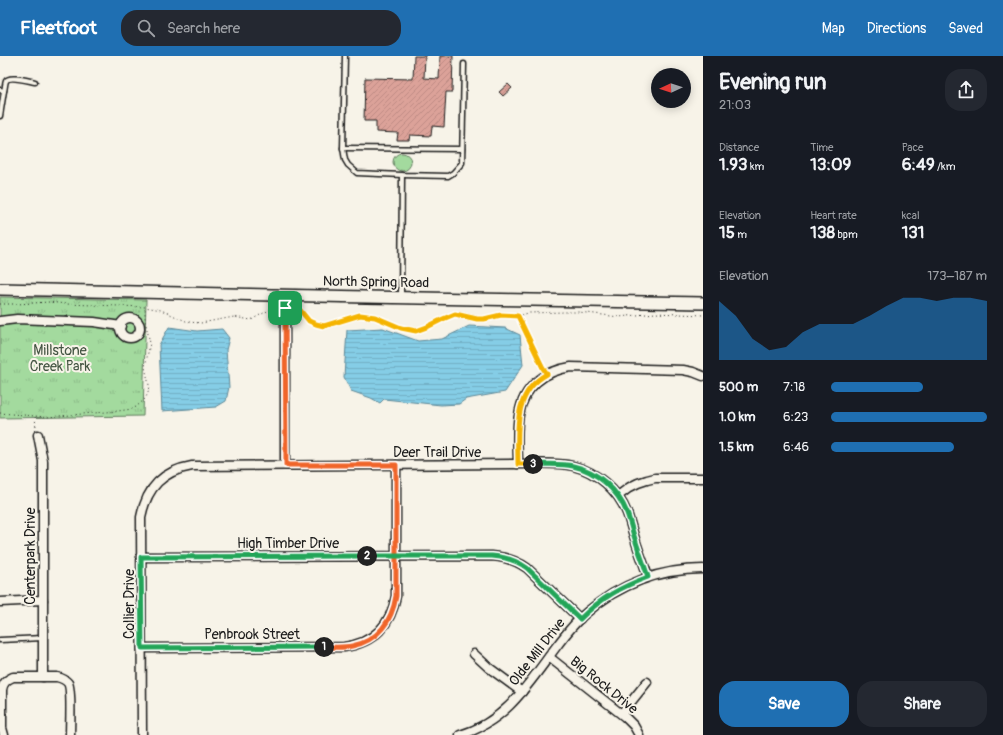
<!DOCTYPE html>
<meta charset="utf-8">
<style>
:root{--surface:#171b24;--page:#242831;--text:#f1f3f6;--muted:#9ea1a6;--accent:#1f6fb2}
body{margin:0;font-family:Pangolin,sans-serif;background:var(--page);color:var(--text);height:100vh;display:flex;flex-direction:column;font-size:15px;white-space:nowrap}
*{box-sizing:border-box;margin:0}
p{font-size:13px;color:var(--muted)}
.icon{flex:none;width:22px;height:22px;fill:none;stroke:currentColor;stroke-width:2;stroke-linecap:round;stroke-linejoin:round}
.map{position:relative;flex:1;overflow:hidden}
.side{display:flex;flex-direction:column;background:var(--surface);width:300px}
.side>*{flex:none}
.needle{width:26px;rotate:267deg}
.controls{position:absolute;left:651px;top:12px;display:grid;gap:8px}
.controls a{display:grid;place-items:center;width:40px;height:40px;border-radius:50%;background:var(--surface);box-shadow:0 2px 10px #0003;font-size:20px}
.pin{position:absolute;display:grid;place-items:center;width:34px;height:34px;color:#fff;margin:-17px;border-radius:8px;box-shadow:0 2px 6px #0006}
.km{position:absolute;width:20px;height:20px;margin:-10px;border-radius:50%;background:#222;color:#fff;font-size:11px;line-height:20px;text-align:center}
.round{display:grid;place-items:center;flex:none;width:42px;height:42px;border-radius:16px;background:var(--page)}
.summary{display:flex;align-items:center;justify-content:space-between;height:68px;padding:0 16px}
h1{font-size:22px;font-weight:700;line-height:30px}
.metrics{display:grid;grid-template-columns:repeat(3,1fr);gap:6px;height:68px;padding:4px 16px}
.metrics div{display:grid;align-content:center}
.metrics b{font-size:17px;font-weight:700}
.metrics small{font-size:11px;font-weight:400}
.metrics p{font-size:11px}
.chart{height:112px;padding:8px 16px}
.chart p{display:flex;justify-content:space-between}
.chart svg{width:100%;height:72px;margin-top:4px;fill:var(--accent);opacity:.7}
.primary-button{display:flex;gap:8px;margin-top:auto;padding:8px 16px}
.primary-button a{flex:1;height:46px;border-radius:16px;background:var(--accent);color:#fff;font-size:16px;font-weight:700;line-height:46px;text-align:center}
.primary-button a+a{background:var(--page);color:var(--text)}
ul{padding:0 16px;list-style:none;font-size:13px}
li{display:grid;grid-template-columns:64px 48px 1fr;align-items:center;height:30px}
li i{height:10px;border-radius:5px;background:var(--accent)}
header{display:flex;align-items:center;gap:24px;box-sizing:border-box;height:56px;padding:0 20px;background:var(--accent);color:#fff}
header strong{font-size:19px}
nav{display:flex;gap:22px;margin-inline-start:auto;font-size:14px}
.search{width:280px;height:36px;background:var(--page);display:flex;align-items:center;gap:10px;box-sizing:border-box;padding:0 14px;border-radius:16px;color:var(--muted);font-size:15px}
main{display:flex;flex:1;min-height:0}
.map>svg:first-child{display:block}
</style>
<header>
<strong>Fleetfoot</strong>
<div class="search"><svg class="icon" aria-label="search" viewBox="0 0 24 24"><circle cx="10" cy="10" r="6"/><path d="M15 15l6 6"/></svg>Search here</div>
<nav><a>Map</a><a>Directions</a><a>Saved</a></nav>
</header>
<main>
<div class="map">
<svg width="703" height="679" viewBox="0 0 703 679">
<defs>
<pattern id="grass-tufts" width="24" height="20" patternUnits="userSpaceOnUse"><rect width="24" height="20" fill="#a3da9e"/><path d="M3 7l-1-3M5 7V3M7 7l1-3M15 17l-1-3M17 17v-4M19 17l1-3" fill="none" stroke="#8cba88"/></pattern>
<pattern id="water-rules" width="6" height="5" patternUnits="userSpaceOnUse"><rect width="6" height="5" fill="#85cde6"/><path d="M0 2.5h6" fill="none" stroke="#72afc5"/></pattern>
<pattern id="building-hatch" width="6" height="6" patternUnits="userSpaceOnUse"><rect width="6" height="6" fill="#dca299"/><path d="M-1 1l2-2M0 6l6-6M5 7l2-2" fill="none" stroke="#bc8b83"/></pattern>
</defs>
<rect width="100%" height="100%" fill="#f7f3e8"/>
<filter id="ink" filterUnits="userSpaceOnUse"><feTurbulence type="fractalNoise" baseFrequency=".025" numOctaves="2"/><feDisplacementMap in="SourceGraphic" scale="8" xChannelSelector="R" yChannelSelector="G"/><feConvolveMatrix kernelMatrix="1 2 1 2 8 2 1 2 1" color-interpolation-filters="sRGB"/></filter>
<g filter="url(#ink)">
<g fill="url(#grass-tufts)" stroke="#607b5d">
<circle cx="402" cy="106" r="9"/>
<polygon points="0,241 146,244 143,360 0,362"/>
</g>
<g fill="url(#water-rules)" stroke="#5b8695">
<polygon points="469,270 505,272 520,279 523,309 505,336 466,343 459,348 441,349 384,343 380,347 371,342 351,335 344,321 347,274 383,272 418,285 442,283"/>
<polygon points="169,271 197,275 222,273 229,282 226,294 229,331 226,345 216,351 162,355 159,289"/>
</g>
<g fill="url(#building-hatch)" stroke="#1c1c1c">
<polygon points="414,0 425,0 424,22 439,23 440,0 453,0 452,36 446,36 444,71 432,70 431,80 410,79 409,84 397,84 398,77 376,76 376,65 364,65 365,22 413,23"/>
<polygon points="508,28 512,32 503,40 499,36"/>
</g>
<g fill="none" stroke-linecap="round" stroke-linejoin="round">
<g stroke="#1c1c1c" stroke-width="7">
<g id="lane">
<polyline points="345,0 343,92 345,104 348,109 357,117 402,119 448,120 453,117 462,107 464,8"/>
<polyline points="0,34 4,35 0,60"/>
<path d="M 4,35 C 5,32 5,27 6,25 C 9,19 29,25 35,26"/>
<polyline points="343,92 462,93"/>
<polyline points="401,241 402,119"/>
<polyline points="0,584 43,582"/>
</g>
</g>
<g stroke="#1c1c1c" stroke-width="11">
<g id="street">
<polyline points="285,239 285,409"/>
<circle cx="130" cy="272" r="10"/>
<polyline points="0,265 17,263 94,266 121,270"/>
<polyline points="38,379 43,405 43,621"/>
<path d="M 518,408 C 518,392 516,375 519,359 C 523,331 544,315 571,311 L 683,314 L 693,316 L 703,320"/>
<polyline points="618,440 630,431 638,427 647,424 655,422 703,422"/>
<path d="M 141,501 L 492,500 C 505,501 516,504 527,512 L 580,563"/>
<polyline points="0,546 43,544"/>
<path d="M 142,592 L 344,591 C 374,587 391,569 396,540 L 396,409"/>
<polyline points="474,598 488,611 522,636"/>
<polyline points="549,601 625,661 634,670 639,679"/>
<polyline points="622,657 647,626"/>
<path d="M 4,679 L 2,672 L 2,634 C 3,627 6,624 13,621 L 57,621 C 61,622 65,623 68,627 C 72,633 70,670 70,679"/>
<path d="M 142,679 L 141,461 C 147,431 163,415 192,410 L 518,408 C 536,408 555,406 573,410 C 597,416 618,434 627,457 C 630,465 632,474 635,483 C 639,496 644,508 648,521"/>
<path d="M 460,679 C 506,666 529,627 556,591 C 565,579 575,566 586,557 C 619,528 660,513 703,513"/>
</g>
</g>
<g stroke="#1c1c1c" stroke-width="14">
<polyline id="secondary" points="0,233 366,241 703,247"/>
</g>
<g stroke="#1c1c1c" stroke-width="1" stroke-dasharray="1 3" stroke-linecap="butt">
<polyline points="0,248 17,248 49,246 66,248 145,251 161,254 188,266 201,267 234,261 251,264 271,253 278,252"/>
<polyline points="293,253 300,254 309,265 316,268 324,270 360,259 375,261 401,272 416,275 455,258 477,263 484,263 501,259 518,260 528,257 566,256 579,256 619,261 655,257 703,259"/>
<polyline points="518,260 543,313"/>
<polyline points="0,357 47,361 118,355 132,353 136,351 145,343 148,337 149,329 145,311 150,287 145,264 145,251"/>
<polyline points="35,361 36,371"/>
</g>
<use href="#lane" stroke="#f7f3e8" stroke-width="4"/>
<use href="#street" stroke="#f7f3e8" stroke-width="8"/>
<use href="#secondary" stroke="#f7f3e8" stroke-width="11"/>
</g>
</g>
<g fill="none" stroke-linecap="round" stroke-linejoin="round" filter="url(#ink)">
<g stroke="#fff" stroke-width="8">
<path id="split-1" d="M 285,252 L 286,409 L 396,409 L 396,540 C 392,565 378,585 352,590 C 343,592 333,591 324,591"/>
</g>
<g stroke="#fff" stroke-width="8">
<polyline id="split-2" points="324,591 142,592 141,501 367,500"/>
</g>
<g stroke="#fff" stroke-width="8">
<path id="split-3" d="M 367,500 L 492,500 C 505,501 516,504 527,512 L 580,563 C 601,542 621,531 648,521 C 644,508 639,496 635,483 C 632,474 630,465 627,457 C 618,434 597,415 573,410 C 560,407 546,409 533,408"/>
</g>
<g stroke="#fff" stroke-width="8">
<path id="split-4" d="M 285,252 L 300,254 L 309,265 L 316,268 L 324,270 L 360,259 L 375,261 L 401,272 L 416,275 L 427,271 L 443,263 L 455,258 L 477,263 L 484,263 L 501,259 L 518,260 L 543,312 L 547,318 C 512,337 518,375 518,408 L 533,408"/>
</g>
<use href="#split-1" stroke="#f0652b" stroke-width="5"/>
<use href="#split-2" stroke="#22a559" stroke-width="5"/>
<use href="#split-3" stroke="#22a559" stroke-width="5"/>
<use href="#split-4" stroke="#f5b400" stroke-width="5"/>
</g>
<g text-anchor="middle" dominant-baseline="central" stroke-width="4" stroke-linejoin="round" paint-order="stroke">
<g font-size="14" fill="#1c1c1c" stroke="#f7f3e8">
<text transform="translate(376 226) rotate(1)">North Spring Road</text>
<text x="437" y="396">Deer Trail Drive</text>
<text x="288" y="487">High Timber Drive</text>
<text transform="translate(30 500) rotate(-90)">Centerpark Drive</text>
<text transform="translate(129 548) rotate(-90)">Collier Drive</text>
<text x="252" y="578">Penbrook Street</text>
<text transform="translate(537 596) rotate(-52)">Olde Mill Drive</text>
<text transform="translate(604 629) rotate(39)">Big Rock Drive</text>
</g>
<g font-size="14" fill="#445543" stroke="#f7f3e8">
<text x="60" y="294">Millstone<tspan x="60" dy="16">Creek Park</tspan></text>
</g>
</g>
</svg>
<div class="controls">
<a><svg class="needle" viewBox="-14 -14 28 28"><path d="M0-13l5 13h-10z" fill="#e53935"/><path d="M0 13l5-13h-10z" fill="#9ea1a6"/></svg></a>
</div>
<div class="pin" style="left:285px;top:252px;background:#1e9e55"><svg class="icon" aria-label="arrive" viewBox="0 0 24 24"><path d="M6 21V4h12l-3 4 3 4H6"/></svg></div>
<b class="km" style="left:324px;top:591px">1</b>
<b class="km" style="left:367px;top:500px">2</b>
<b class="km" style="left:533px;top:408px">3</b>
</div>
<section class="side">
<div class="summary"><div><h1>Evening run</h1><p>21:03</p></div><a class="round"><svg class="icon" aria-label="share" viewBox="0 0 24 24"><path d="M12 15V3M7 8l5-5 5 5M5 13v7h14v-7"/></svg></a></div>
<div class="metrics">
<div><p>Distance</p><b>1.93<small> km</small></b></div>
<div><p>Time</p><b>13:09</b></div>
<div><p>Pace</p><b>6:49<small> /km</small></b></div>
</div>
<div class="metrics">
<div><p>Elevation</p><b>15<small> m</small></b></div>
<div><p>Heart rate</p><b>138<small> bpm</small></b></div>
<div><p>kcal</p><b>131</b></div>
</div>
<div class="chart"><p><span>Elevation</span>173–187 m</p>
<svg viewBox="0 0 160 44" preserveAspectRatio="none"><path d="M0 44V8L10 17L20 31L30 38L40 36L50 27L60 22L70 22L80 22L90 17L100 11L110 6L120 6L130 8L140 6L150 6L160 8V44z"/></svg>
</div>
<ul>
<li><b>500 m</b>7:18<i style="width:59%"></i></li>
<li><b>1.0 km</b>6:23<i style="width:100%"></i></li>
<li><b>1.5 km</b>6:46<i style="width:79%"></i></li>
</ul>
<div class="primary-button"><a>Save</a><a>Share</a></div>
</section>
</main>
